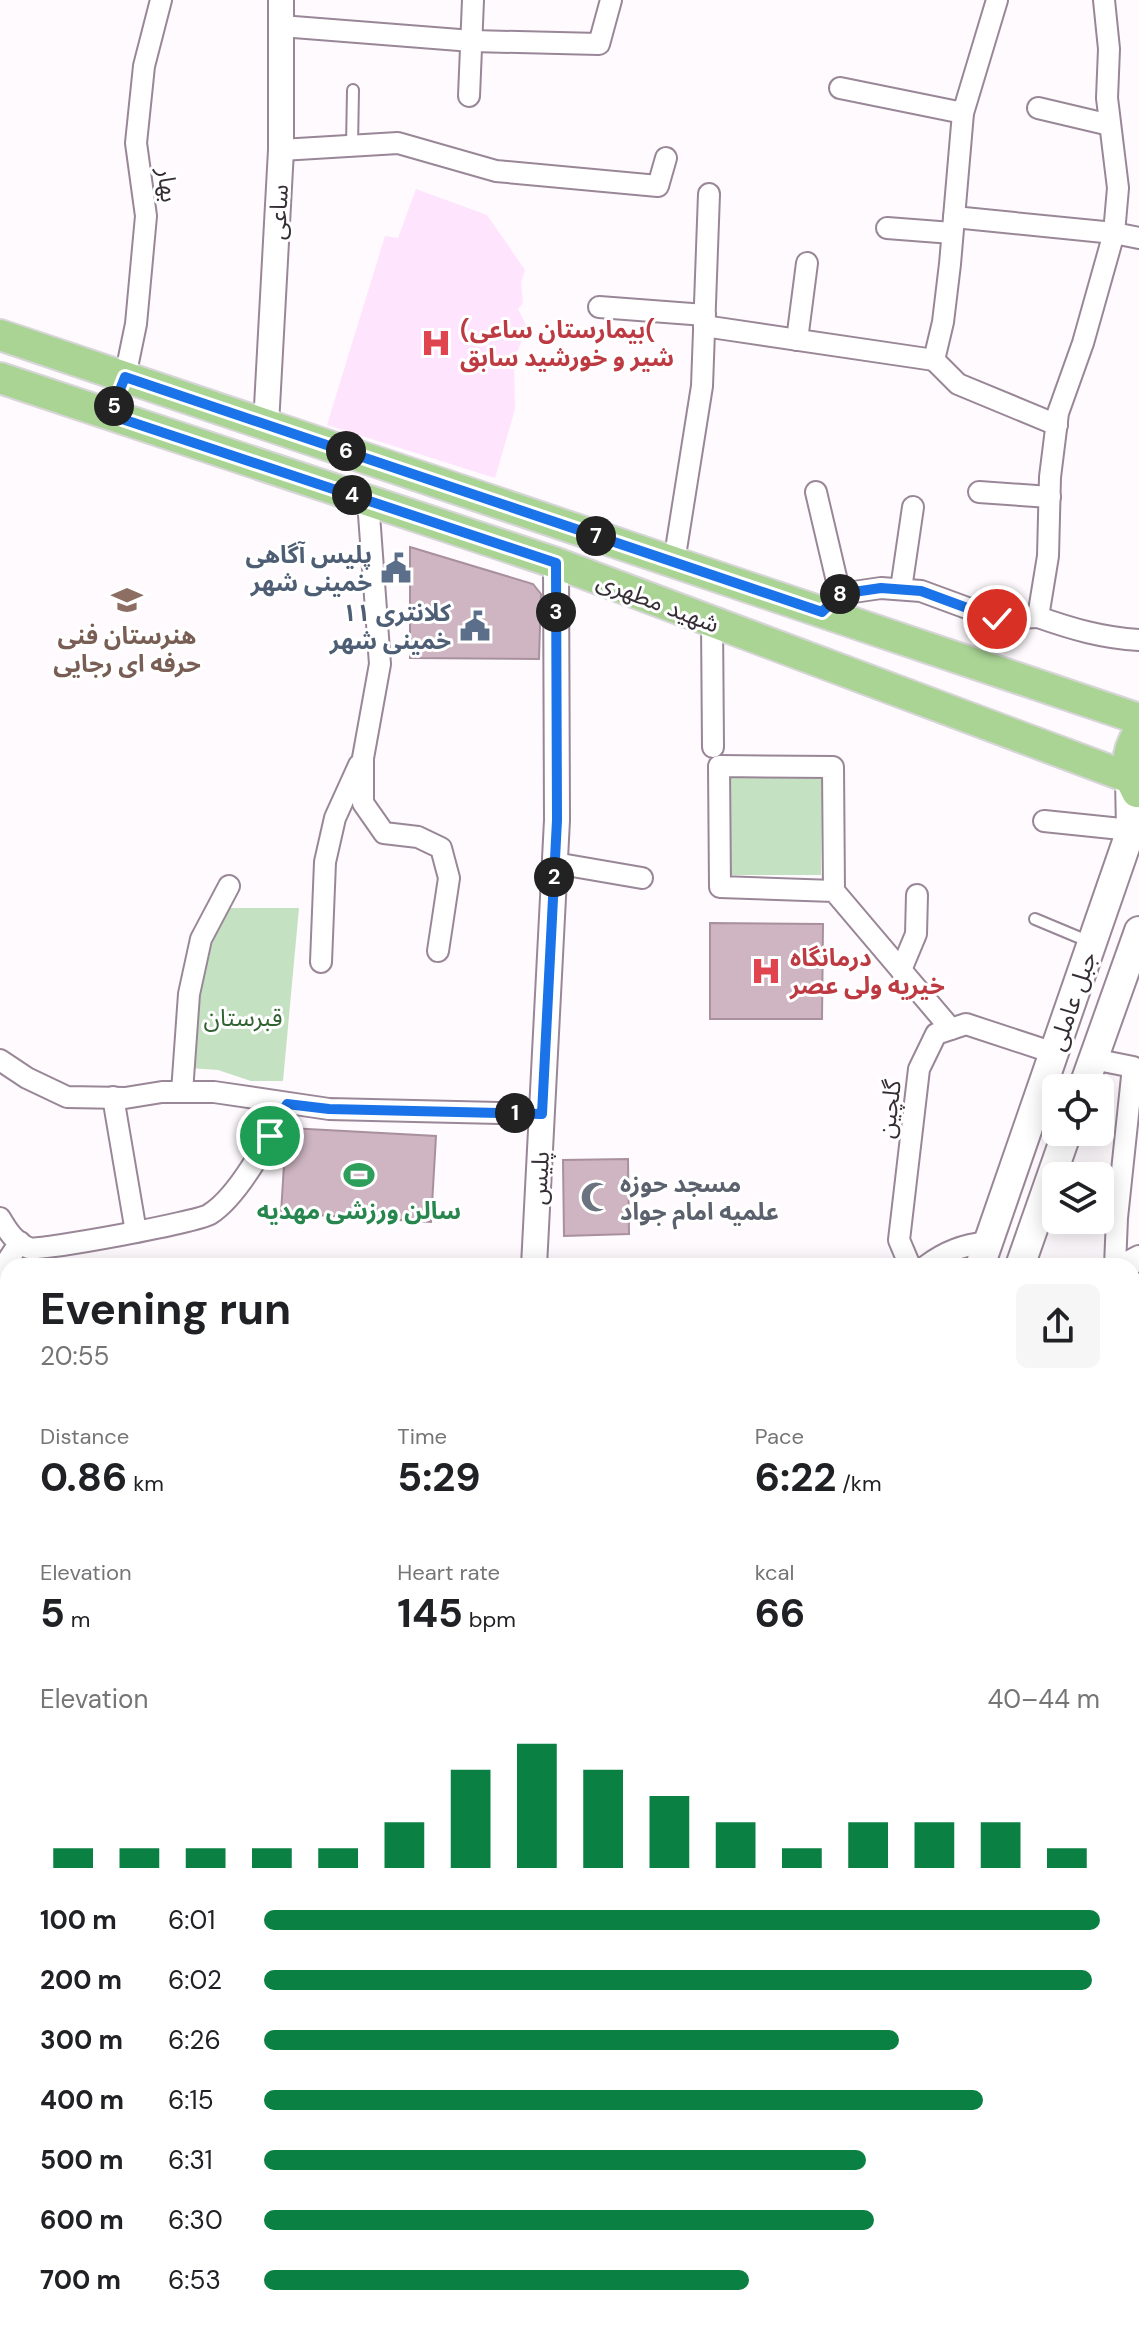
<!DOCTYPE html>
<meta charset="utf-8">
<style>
:root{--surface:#fff;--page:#f6f6f6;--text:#202124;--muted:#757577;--accent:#0b8043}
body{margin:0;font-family:"DM Sans","Noto Sans Arabic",sans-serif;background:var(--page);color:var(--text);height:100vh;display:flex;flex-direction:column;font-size:30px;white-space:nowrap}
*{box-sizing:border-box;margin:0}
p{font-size:26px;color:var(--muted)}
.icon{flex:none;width:44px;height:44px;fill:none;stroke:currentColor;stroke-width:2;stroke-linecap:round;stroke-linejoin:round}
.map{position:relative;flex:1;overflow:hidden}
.sheet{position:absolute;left:0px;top:1258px;width:1140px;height:1068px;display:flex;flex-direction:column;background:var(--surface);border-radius:24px 24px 0 0;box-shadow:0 4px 20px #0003}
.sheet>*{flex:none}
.controls{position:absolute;left:1042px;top:1074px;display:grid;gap:16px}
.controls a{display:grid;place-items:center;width:72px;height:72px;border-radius:12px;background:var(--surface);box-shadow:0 4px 20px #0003;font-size:40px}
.pin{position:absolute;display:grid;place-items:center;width:68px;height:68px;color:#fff;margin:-34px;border:4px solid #fff;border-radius:50%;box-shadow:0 2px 8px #0007}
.km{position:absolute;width:40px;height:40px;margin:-20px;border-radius:50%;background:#222;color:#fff;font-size:22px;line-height:40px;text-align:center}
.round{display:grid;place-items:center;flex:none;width:84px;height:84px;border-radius:12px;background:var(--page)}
.headline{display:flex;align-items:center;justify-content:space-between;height:136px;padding:0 40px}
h1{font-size:44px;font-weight:700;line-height:60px}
.figures{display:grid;grid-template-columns:repeat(3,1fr);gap:12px;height:136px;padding:8px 40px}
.figures div{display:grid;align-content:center}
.figures b{font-size:40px;font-weight:700}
.figures small{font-size:22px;font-weight:400}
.figures p{font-size:22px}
.chart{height:224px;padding:16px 40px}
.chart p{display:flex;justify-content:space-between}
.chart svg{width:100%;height:144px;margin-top:8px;stroke:var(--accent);stroke-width:6}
ul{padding:0 40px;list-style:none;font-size:26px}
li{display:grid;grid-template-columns:128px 96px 1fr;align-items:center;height:60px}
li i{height:20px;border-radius:10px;background:var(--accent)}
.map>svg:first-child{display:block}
</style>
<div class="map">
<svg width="1139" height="2326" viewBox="0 0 1139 2326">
<rect width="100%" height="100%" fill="#fefafd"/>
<polygon fill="#fee4fc" points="416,189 487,215 525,270 521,282 523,303 518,309 527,327 514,360 515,409 495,478 327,425 385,236 398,238"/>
<g fill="#c4e2c2">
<polygon points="731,778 822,778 821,875 730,875"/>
<polygon points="228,908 299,908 283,1081 251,1081 218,1070 189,1068 207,949"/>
</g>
<g fill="#ceb5c1" stroke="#a8909c" stroke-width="2">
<polygon points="410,547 533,584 541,594 539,659 410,658"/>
<polygon points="710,923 823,924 822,1019 710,1019"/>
<polygon points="289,1128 436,1136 431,1222 281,1213 286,1133"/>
<polygon points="628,1159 629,1234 564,1236 563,1160"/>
</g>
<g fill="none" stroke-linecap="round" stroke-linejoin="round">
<g stroke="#998798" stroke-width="14">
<g id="service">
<polyline points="352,146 353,90"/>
<polyline points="1035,919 1090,942"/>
</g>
</g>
<g stroke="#998798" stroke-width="24">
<g id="minor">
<polyline points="997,0 963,113 950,264 943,322 934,360 958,384 1057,425"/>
<polyline points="281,26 472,41 599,44 611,0"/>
<polyline points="840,88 963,113"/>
<polyline points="469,96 473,0"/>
<polyline points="1038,108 1110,125"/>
<polyline points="281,150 398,143 496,171 658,186 666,158"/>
<polyline points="954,217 1114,233 1139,238"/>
<polyline points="887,228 952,233"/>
<polyline points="599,307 705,315"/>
<polyline points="704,326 934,360"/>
<polyline points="797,340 807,263"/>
<polyline points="125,377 136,324 146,216 136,143 144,66 161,0"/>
<polyline points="816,492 840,594"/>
<polyline points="979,492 1050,497"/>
<polyline points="368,501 380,664 363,758 363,803 384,833 418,837 441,848 449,878 438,951"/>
<polyline points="674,562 702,386 709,194"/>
<polyline points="901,589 913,507"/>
<polyline points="822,612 840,594 881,588 921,591 997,619 1038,617 1048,556 1050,477 1058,413 1083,343 1114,233 1118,188 1107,98 1109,49 1104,0"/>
<path d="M 1038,617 C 1072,629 1103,638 1139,640"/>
<polyline points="712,622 713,747"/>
<polyline points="1044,821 1131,830"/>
<polyline points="555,863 642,878"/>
<polyline points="834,891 720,887 719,766 833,767 834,891 951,1029"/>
<polyline points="321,962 325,862 335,818 359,765"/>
<polyline points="901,970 916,934 917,895"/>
<polyline points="1093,1059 1133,1067 1117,1218 1115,1266"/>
<polyline points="0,1060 27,1078 67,1097 125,1098 162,1092 214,1092 329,1109 542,1114"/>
<polyline points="182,1092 189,994 201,939 229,886"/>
<polyline points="113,1097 136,1232"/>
<path d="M 0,1218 C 7,1230 15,1243 29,1248 C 41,1251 199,1222 210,1214 C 240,1195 270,1136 287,1104"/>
<polyline points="910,1266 899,1240 919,1069 936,1034 966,1024 1054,1053"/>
<path d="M 926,1266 C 946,1251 963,1245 988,1242"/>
<polyline points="0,1272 20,1242"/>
<polyline points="1132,1618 1139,1617"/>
<polyline points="0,1904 8,1904"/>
<polyline points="1132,1981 1139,1978"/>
<polyline points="1132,2031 1139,2029"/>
<polyline points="1132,2065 1139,2092"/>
<polyline points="0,2079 8,2077"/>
<polyline points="1132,2108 1139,2106"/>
<polyline points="0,2275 8,2326"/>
<polyline points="1132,2293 1139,2293"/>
<polyline points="247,2318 248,2326"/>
<polyline points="379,2318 379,2326"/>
<polyline points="698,2318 708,2326"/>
<polyline points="918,2318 928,2326"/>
</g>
</g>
<g stroke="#998798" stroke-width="28">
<g id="tertiary">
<polyline points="266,425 281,150 281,0"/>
<polyline points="534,1266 557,820 556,563"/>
<polyline points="1124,1266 1139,1258"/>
<polyline points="114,2318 116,2326"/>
<polyline points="730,2318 730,2326"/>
<polyline points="509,2326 509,2318"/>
</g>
</g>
<g stroke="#998798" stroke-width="32">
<g id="secondary">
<polyline points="1083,1088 1139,931"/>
<polyline points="980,1266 1131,830 1130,778"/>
<polyline points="1020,1266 1067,1132"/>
</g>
</g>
<g stroke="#d7d5d7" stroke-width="34">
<g id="primary">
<polyline points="0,335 1139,719"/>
<polyline points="0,378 556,563 1130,778"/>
<path d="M 1137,792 C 1125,771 1125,753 1139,732"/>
<polyline points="0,1557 8,1558"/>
<polyline points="0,1609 8,1610"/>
<polyline points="1132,1740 1139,1743"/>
<polyline points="1132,1772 1139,1776"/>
</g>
</g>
<use href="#service" stroke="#fff" stroke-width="10"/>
<use href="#minor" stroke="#fff" stroke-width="20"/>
<use href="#tertiary" stroke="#fff" stroke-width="24"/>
<use href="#secondary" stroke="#fff" stroke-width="28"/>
<use href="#primary" stroke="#a9d494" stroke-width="30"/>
</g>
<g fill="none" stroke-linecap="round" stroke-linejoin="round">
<g stroke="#fff" stroke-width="16">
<polyline id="route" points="270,1136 287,1104 329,1109 542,1114 557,820 556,563 110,415 125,377 822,612 840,594 881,588 921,591 997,619"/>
</g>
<use href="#route" stroke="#1a73e8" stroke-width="10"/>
</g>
<defs>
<g id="hospital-bare" transform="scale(2.4)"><path d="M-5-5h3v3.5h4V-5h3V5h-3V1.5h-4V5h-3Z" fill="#e0444e" stroke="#fff" stroke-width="2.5" paint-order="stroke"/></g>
<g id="civic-bare" transform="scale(2.4)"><path d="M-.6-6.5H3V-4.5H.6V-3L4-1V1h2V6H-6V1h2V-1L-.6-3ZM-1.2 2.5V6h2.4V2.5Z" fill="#5c6f8a" stroke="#fff" stroke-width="2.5" paint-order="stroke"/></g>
<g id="school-bare" transform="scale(2.4)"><path d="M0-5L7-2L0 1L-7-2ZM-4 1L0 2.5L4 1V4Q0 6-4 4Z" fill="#8d6e63" stroke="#fff" stroke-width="2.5" paint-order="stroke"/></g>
<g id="stadium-bare" transform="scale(2.4)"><path d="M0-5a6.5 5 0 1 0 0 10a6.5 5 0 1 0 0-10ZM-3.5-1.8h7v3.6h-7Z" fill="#2e9e5b" stroke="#fff" stroke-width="2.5" paint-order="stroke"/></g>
<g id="mosque-bare" transform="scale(2.4)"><path d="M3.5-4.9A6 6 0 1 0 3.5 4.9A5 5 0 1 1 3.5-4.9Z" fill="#6b7280" stroke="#fff" stroke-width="2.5" paint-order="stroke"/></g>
</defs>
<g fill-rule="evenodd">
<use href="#hospital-bare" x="436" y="343"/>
<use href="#civic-bare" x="396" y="568"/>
<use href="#school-bare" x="127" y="600"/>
<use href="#civic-bare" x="475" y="626"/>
<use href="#hospital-bare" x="766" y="971"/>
<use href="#stadium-bare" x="359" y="1175"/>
<use href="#mosque-bare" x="596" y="1197"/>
</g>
<g text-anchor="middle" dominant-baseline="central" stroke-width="6" stroke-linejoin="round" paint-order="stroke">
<g font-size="24" fill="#362e35" stroke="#fff">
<text transform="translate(168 185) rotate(83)">بهار</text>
<text transform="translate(278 212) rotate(-87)">ساعی</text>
<text transform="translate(658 602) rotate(21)">شهید مطهری</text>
<text transform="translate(1072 1001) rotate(-71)">جبل عاملی</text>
<text transform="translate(889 1109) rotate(-83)">گلچین</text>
<text transform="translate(539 1178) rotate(-87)">پلیس</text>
</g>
<g font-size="24" font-weight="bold" fill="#be3a42" stroke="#fff" text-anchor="start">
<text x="460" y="329">(بیمارستان ساعی(<tspan x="460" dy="28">شیر و خورشید سابق</tspan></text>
<text x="790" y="957">درمانگاه<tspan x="790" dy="28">خیریه ولی عصر</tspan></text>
</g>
<g font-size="24" font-weight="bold" fill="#4e5e75" stroke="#fff" text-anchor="end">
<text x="372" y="554">پلیس آگاهی<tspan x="372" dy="28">خمینی شهر</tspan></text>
<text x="451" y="612">کلانتری ۱۱<tspan x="451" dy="28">خمینی شهر</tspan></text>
</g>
<g font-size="24" font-weight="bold" fill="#785e54" stroke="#fff">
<text x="127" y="635">هنرستان فنی<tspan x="127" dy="28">حرفه ای رجایی</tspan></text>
</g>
<g font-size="24" fill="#306330" stroke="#fff">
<text x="243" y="1017">قبرستان</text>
</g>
<g font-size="24" font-weight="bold" fill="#5b616d" stroke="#fff" text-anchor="start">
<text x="620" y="1183">مسجد حوزه<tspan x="620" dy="28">علمیه امام جواد</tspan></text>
</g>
<g font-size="24" font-weight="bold" fill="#27864d" stroke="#fff">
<text x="359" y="1210">سالن ورزشی مهدیه</text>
</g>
</g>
</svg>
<div class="controls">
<a><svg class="icon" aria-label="locate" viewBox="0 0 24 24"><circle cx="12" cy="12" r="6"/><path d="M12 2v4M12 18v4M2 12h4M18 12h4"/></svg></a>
<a><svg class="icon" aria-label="layers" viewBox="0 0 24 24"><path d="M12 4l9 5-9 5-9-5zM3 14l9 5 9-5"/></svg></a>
</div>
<div class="pin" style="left:270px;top:1136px;background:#1e9e55"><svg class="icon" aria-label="arrive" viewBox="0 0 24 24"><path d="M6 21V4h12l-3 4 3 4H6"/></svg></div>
<div class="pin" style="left:997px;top:619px;background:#d93025"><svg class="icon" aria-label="check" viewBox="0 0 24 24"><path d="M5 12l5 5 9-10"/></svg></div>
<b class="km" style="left:515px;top:1113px">1</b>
<b class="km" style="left:554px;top:877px">2</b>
<b class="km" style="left:556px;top:612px">3</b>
<b class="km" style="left:352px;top:495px">4</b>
<b class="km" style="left:114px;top:406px">5</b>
<b class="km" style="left:346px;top:451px">6</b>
<b class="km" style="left:596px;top:536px">7</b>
<b class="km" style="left:840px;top:594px">8</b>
<section class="sheet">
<div class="headline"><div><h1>Evening run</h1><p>20:55</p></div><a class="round"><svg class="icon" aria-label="share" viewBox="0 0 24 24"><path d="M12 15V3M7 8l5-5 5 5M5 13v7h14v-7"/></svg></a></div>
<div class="figures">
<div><p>Distance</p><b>0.86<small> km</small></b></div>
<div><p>Time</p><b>5:29</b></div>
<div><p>Pace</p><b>6:22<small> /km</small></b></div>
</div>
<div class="figures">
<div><p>Elevation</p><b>5<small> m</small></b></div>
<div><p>Heart rate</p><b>145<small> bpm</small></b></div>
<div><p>kcal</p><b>66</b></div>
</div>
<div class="chart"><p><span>Elevation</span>40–44 m</p>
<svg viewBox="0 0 160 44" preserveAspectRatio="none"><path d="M5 44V38M15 44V38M25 44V38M35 44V38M45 44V38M55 44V30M65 44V14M75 44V6M85 44V14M95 44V22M105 44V30M115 44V38M125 44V30M135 44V30M145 44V30M155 44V38"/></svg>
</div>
<ul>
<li><b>100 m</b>6:01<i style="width:100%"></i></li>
<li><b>200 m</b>6:02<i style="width:99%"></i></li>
<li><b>300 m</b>6:26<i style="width:76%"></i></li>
<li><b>400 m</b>6:15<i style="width:86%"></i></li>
<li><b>500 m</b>6:31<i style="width:72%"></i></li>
<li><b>600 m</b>6:30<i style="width:73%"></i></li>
<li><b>700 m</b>6:53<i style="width:58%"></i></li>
</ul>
</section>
</div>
